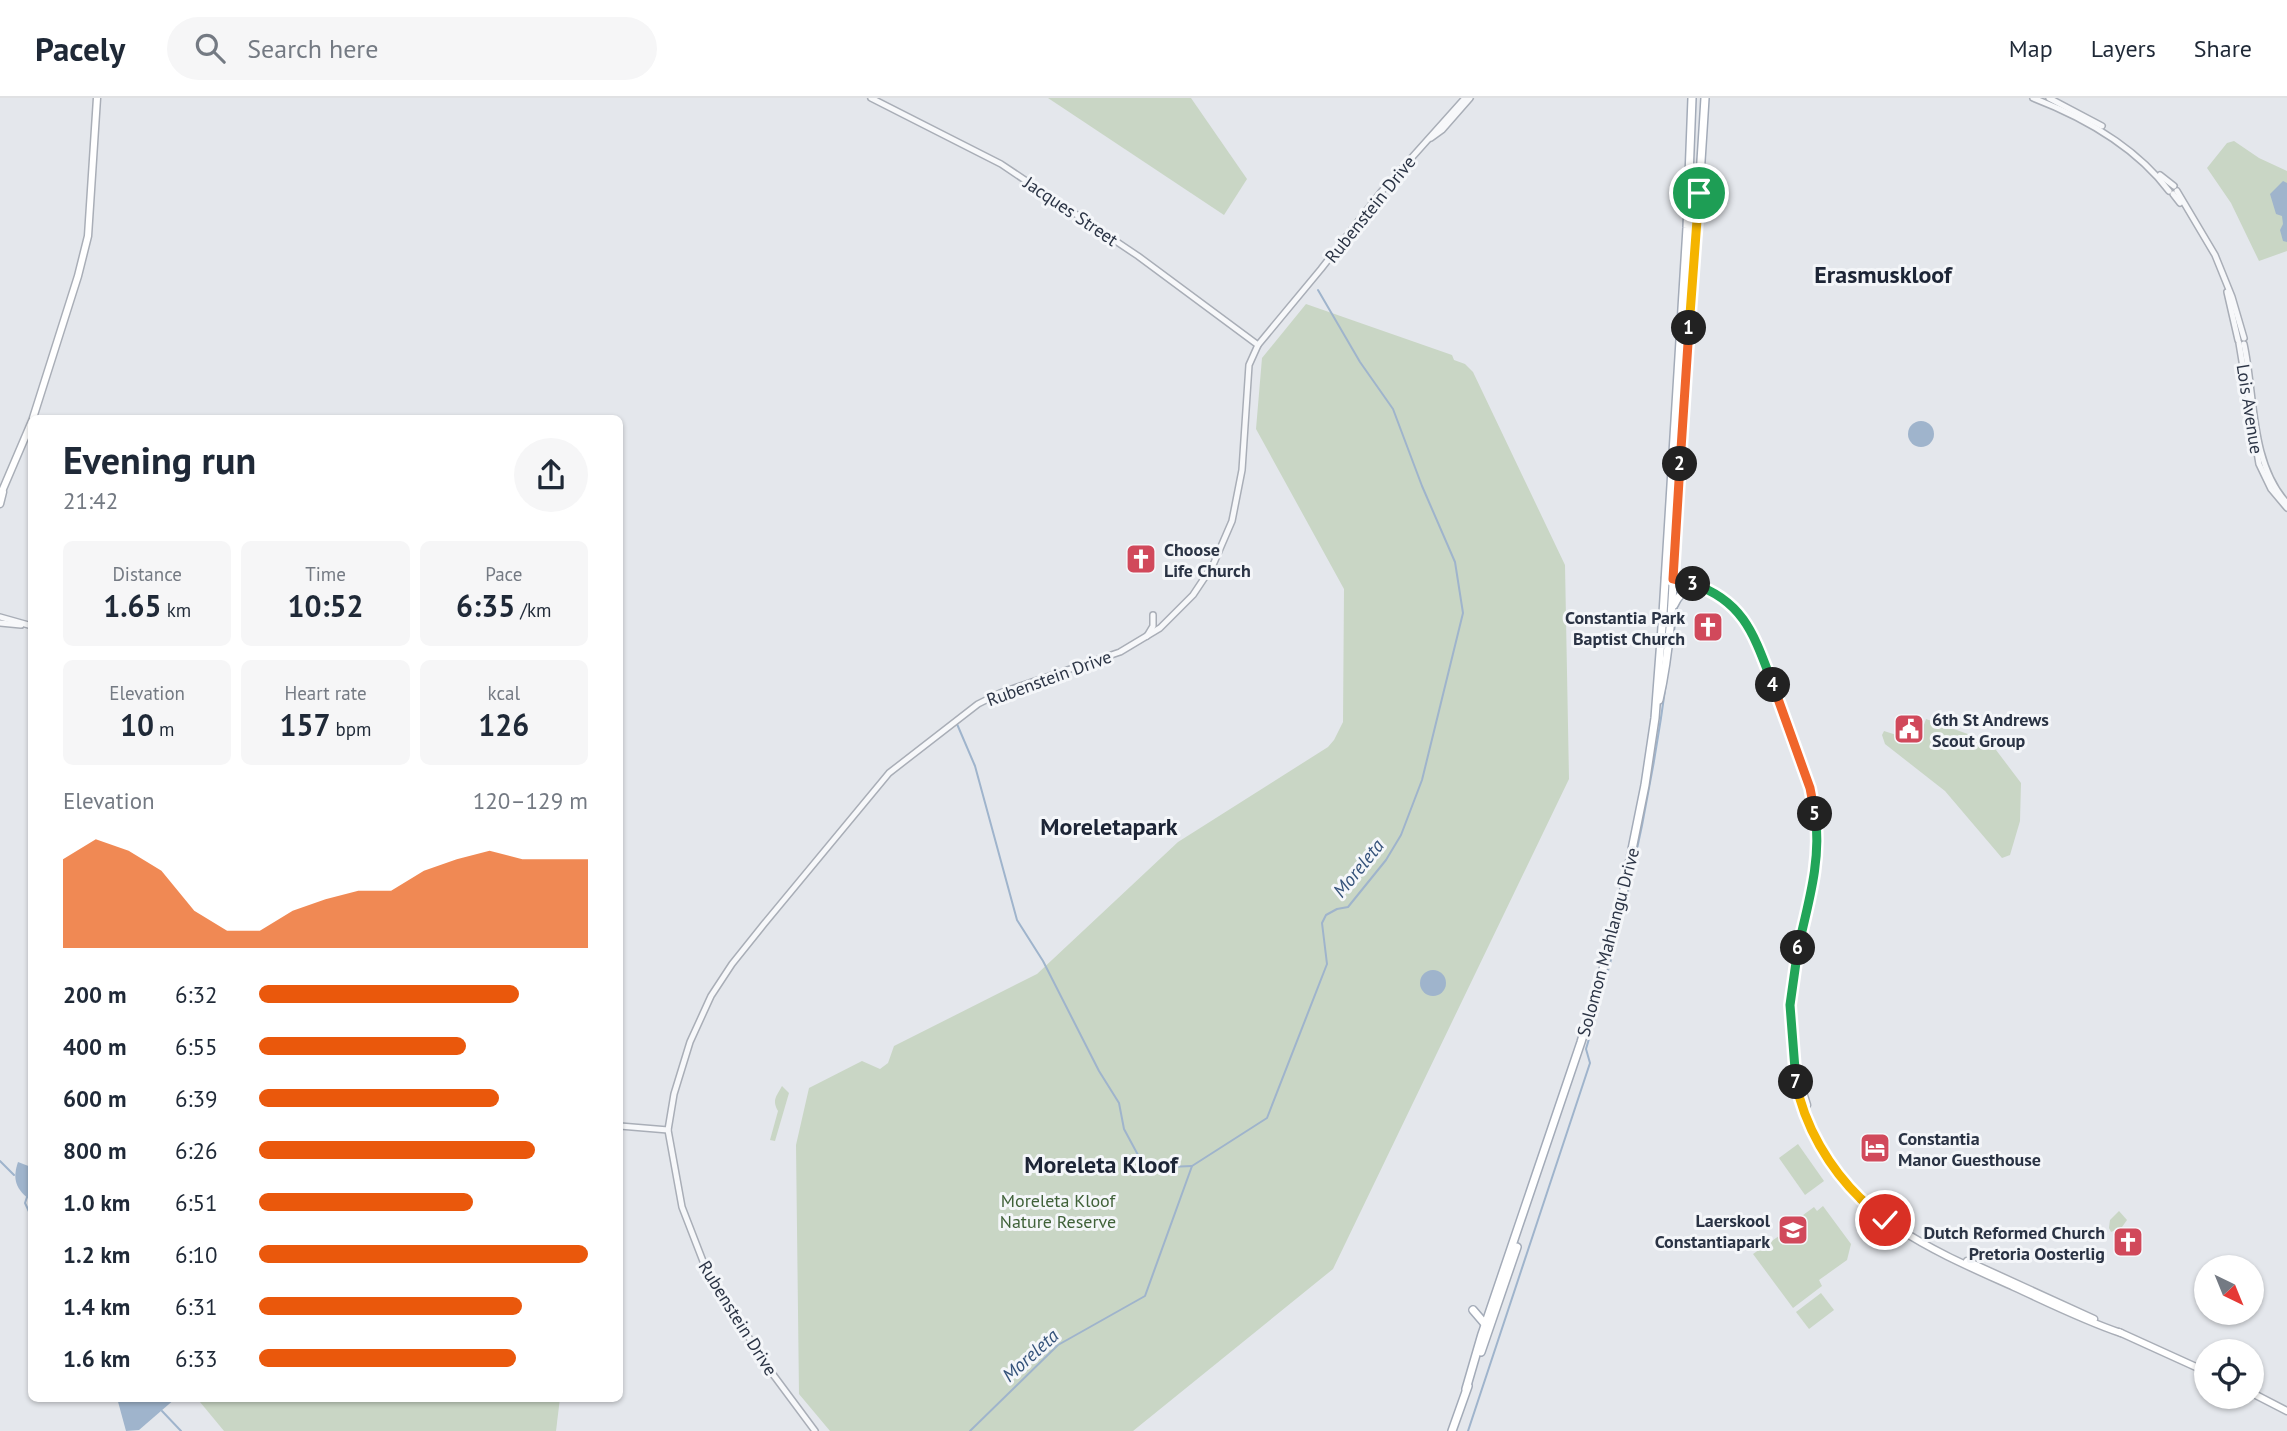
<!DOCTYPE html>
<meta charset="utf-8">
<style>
:root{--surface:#fff;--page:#f6f6f7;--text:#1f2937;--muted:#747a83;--line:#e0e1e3;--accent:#ea580c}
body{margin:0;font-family:"PT Sans",sans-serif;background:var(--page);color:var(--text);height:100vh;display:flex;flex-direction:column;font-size:26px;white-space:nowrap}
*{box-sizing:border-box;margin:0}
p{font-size:23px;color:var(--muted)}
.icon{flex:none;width:38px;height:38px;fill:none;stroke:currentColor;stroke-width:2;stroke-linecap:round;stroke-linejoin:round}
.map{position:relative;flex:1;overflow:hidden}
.panel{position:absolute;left:28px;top:317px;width:595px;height:987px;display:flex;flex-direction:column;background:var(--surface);border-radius:10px;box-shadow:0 2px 5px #0004}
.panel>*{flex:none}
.needle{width:46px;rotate:137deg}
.buttons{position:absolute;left:2194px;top:1157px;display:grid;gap:14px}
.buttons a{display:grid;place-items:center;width:70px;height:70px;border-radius:50%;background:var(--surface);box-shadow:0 2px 5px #0004;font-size:35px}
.pin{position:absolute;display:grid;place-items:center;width:60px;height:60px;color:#fff;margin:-30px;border:4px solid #fff;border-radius:50%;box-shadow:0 2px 7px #0007}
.km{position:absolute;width:35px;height:35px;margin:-18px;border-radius:50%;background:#222;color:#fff;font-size:19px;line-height:35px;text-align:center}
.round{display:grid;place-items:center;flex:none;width:74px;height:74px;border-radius:37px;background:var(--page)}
.head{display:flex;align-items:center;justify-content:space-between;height:119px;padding:0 35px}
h1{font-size:38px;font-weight:600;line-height:52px}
.figures{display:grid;grid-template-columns:repeat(3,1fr);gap:10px;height:119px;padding:7px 35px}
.figures div{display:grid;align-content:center;border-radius:10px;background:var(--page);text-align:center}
.figures b{font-size:30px;font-weight:600}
.figures small{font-size:19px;font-weight:400}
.figures p{font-size:19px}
.chart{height:196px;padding:14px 35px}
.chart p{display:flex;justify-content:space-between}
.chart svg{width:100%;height:126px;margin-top:7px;fill:var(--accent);opacity:.7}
ul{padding:0 35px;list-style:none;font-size:23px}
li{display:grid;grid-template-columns:112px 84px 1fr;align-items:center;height:52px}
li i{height:18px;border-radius:9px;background:var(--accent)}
header{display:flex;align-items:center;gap:42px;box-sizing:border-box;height:98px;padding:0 35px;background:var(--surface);border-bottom:2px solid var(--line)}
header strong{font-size:33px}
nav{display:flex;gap:38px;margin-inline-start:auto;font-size:24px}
.search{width:490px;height:63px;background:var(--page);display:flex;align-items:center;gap:18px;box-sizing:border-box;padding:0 24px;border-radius:38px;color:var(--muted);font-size:26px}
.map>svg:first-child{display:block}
</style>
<header>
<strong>Pacely</strong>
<div class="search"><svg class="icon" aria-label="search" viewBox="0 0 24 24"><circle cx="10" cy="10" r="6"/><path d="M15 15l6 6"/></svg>Search here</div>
<nav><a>Map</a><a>Layers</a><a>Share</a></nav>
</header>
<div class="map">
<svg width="2287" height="1333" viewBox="0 0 2287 1333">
<rect width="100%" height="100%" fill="#e4e7ec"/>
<g fill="#c9d6c5">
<polygon points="1048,0 1191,0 1247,81 1224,117"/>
<polygon points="2234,43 2259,60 2287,73 2287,153 2259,163 2231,105 2207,70 2227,45"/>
<polygon points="1306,206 1452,257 1454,262 1465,266 1473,274 1565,467 1569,681 1333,1171 1133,1333 830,1333 799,1296 796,1047 809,990 862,963 880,971 888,965 894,948 1037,876 1178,744 1328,649 1334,642 1343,624 1344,491 1256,331 1262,260"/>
<polygon points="1926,621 1990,644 2021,685 2020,723 2010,757 2002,760 1945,693 1885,646 1882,637 1884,633 1918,644"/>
<path d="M 782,988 L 789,995 L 775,1043 L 770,1042 L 778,1013 C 772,1002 776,999 782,988 Z"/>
<polygon points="1798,1046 1824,1083 1805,1097 1779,1060"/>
<polygon points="1823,1108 1851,1146 1847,1162 1819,1182 1822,1188 1793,1210 1753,1156 1796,1126 1795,1123 1814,1109 1817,1113"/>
<polygon points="2119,1113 2127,1122 2122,1129 2111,1134 2109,1130 2110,1122"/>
<polygon points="1821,1195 1834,1212 1809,1231 1796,1214"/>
<polygon points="202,1300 560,1300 556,1333 224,1333 200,1304"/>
</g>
<g fill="#9fb4cc">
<polygon points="2283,83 2287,85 2287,144 2283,143 2280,132 2283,126 2282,118 2276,116 2270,96"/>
<circle cx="1921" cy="336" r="13"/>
<circle cx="1433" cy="885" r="13"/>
<path d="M 18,1064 L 31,1069 L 31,1103 C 16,1091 12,1082 18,1064 Z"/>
<polygon points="117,1300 176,1300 139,1332 126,1333"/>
</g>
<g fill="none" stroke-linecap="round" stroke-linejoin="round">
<g stroke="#9fb4cc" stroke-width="2">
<polyline points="1672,548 1677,511"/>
<polyline points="957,626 975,668 1017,822 1043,863 1099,973 1119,1005 1124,1031 1145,1070 1192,1068"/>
<polyline points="0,1063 14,1077"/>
<polyline points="27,1099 25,1105 32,1120"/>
<polyline points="162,1313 181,1333"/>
<polyline points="970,1333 1058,1247 1145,1198 1192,1068 1267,1020 1327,866 1322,825 1326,817 1337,811 1348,809 1386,762 1401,737 1422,682 1463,515 1455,464 1422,388 1393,311 1360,264 1318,192"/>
<path d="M 1468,1333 L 1590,965 L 1586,951 C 1623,828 1650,705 1667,578"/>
</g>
<g stroke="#a9aeb7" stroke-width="8">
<g id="tertiary">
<polyline points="871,0 1001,66 1138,158 1258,247"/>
<path d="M 2033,0 C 2085,20 2135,48 2169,93"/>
<polyline points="2049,0 2102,28"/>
<polyline points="1431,40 1442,32 1470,0"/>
<polyline points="2160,77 2174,88"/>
<polyline points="2177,93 2215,157 2232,199 2244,240"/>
<polyline points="2173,96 2180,105"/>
<polyline points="2227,194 2238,242"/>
<polyline points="2239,245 2259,366 2271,391 2287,410"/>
<path d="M 2244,246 C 2255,296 2250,365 2287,405"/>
<polyline points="0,519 32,528"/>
<polyline points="0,525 21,527"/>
<polyline points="1147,538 1153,528 1153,517"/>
<polyline points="620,1028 668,1032"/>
<polyline points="815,1333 766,1267 706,1171 682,1109 668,1032 674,996 690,944 711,898 732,866 764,826 889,675 978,606 1000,595 1120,554 1160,530 1193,497 1213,467 1232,423 1242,372 1249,267 1258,247 1321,171 1381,94 1465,0"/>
</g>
</g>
<g stroke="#a9aeb7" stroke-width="9">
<g id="secondary">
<polyline points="33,320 78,178 88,138 97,0"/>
<polyline points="0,398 32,323"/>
<polyline points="0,406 3,394"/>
<polyline points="1670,476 1706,486"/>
<path d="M 1665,480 C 1690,482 1720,493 1737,511 C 1757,533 1765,565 1775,592 C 1794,642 1820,695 1817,750 C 1816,783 1805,816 1798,848 C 1784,915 1787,988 1821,1049 C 1863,1125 1939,1155 2014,1189 C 2049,1205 2085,1223 2121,1235"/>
<polyline points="1799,981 1807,1007"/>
<polyline points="1967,1163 2094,1221"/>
<polyline points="2119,1234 2207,1274"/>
<polyline points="2252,1295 2287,1313"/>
</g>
</g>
<g stroke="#a3abb8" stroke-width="10">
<g id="primary">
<path d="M 1674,507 C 1682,488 1696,490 1714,494"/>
<path d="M 1659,602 C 1674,537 1673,468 1677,402 C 1686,268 1697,134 1705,0"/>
<polyline points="1473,1212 1485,1226"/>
<polyline points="1481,1254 1517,1149"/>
<polyline points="1466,1291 1482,1236 1581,944 1604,868 1623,796 1645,687 1655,620 1663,516 1687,130 1692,0"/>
<polyline points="1452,1333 1468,1288"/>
</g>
</g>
<use href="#tertiary" stroke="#f7f8fa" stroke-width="5"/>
<use href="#secondary" stroke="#fff" stroke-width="6"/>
<use href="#primary" stroke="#fff" stroke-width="7"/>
</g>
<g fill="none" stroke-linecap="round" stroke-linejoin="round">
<g stroke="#fff" stroke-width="14">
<polyline id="split-1" points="1689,230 1699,95"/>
</g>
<g stroke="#fff" stroke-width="14">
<polyline id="split-2" points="1680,366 1689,230"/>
</g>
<g stroke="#fff" stroke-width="14">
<polyline id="split-3" points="1680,366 1673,481 1693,486"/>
</g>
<g stroke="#fff" stroke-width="14">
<path id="split-4" d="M 1693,486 C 1745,503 1755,540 1773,587"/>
</g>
<g stroke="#fff" stroke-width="14">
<polyline id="split-5" points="1773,587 1810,690 1815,716"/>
</g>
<g stroke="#fff" stroke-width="14">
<path id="split-6" d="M 1798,850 C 1808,806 1822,761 1815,716"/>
</g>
<g stroke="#fff" stroke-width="14">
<polyline id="split-7" points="1796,984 1790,907 1798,850"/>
</g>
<g stroke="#fff" stroke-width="14">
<path id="split-8" d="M 1796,984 C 1804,1028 1830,1071 1861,1101"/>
</g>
<g stroke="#fff" stroke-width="14">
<polyline id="split-9" points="1861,1101 1885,1122"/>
</g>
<use href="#split-1" stroke="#f5b400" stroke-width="9"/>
<use href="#split-2" stroke="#f0652b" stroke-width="9"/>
<use href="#split-3" stroke="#f0652b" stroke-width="9"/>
<use href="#split-4" stroke="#22a559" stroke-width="9"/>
<use href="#split-5" stroke="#f0652b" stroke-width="9"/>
<use href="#split-6" stroke="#22a559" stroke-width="9"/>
<use href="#split-7" stroke="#22a559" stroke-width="9"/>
<use href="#split-8" stroke="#f5b400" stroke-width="9"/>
<use href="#split-9" stroke="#f5b400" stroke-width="9"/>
</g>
<defs>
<g id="church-square" transform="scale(1.575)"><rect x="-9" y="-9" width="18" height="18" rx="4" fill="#d1495b" stroke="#f4f6f9"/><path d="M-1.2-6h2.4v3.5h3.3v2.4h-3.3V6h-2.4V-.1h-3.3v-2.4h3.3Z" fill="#fff"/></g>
<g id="civic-square" transform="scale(1.575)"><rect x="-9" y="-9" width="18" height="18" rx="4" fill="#d1495b" stroke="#f4f6f9"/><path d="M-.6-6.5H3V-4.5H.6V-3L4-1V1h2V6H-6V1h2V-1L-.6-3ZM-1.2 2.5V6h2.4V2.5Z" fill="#fff"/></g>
<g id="hotel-square" transform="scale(1.575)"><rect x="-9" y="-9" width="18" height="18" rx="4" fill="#d1495b" stroke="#f4f6f9"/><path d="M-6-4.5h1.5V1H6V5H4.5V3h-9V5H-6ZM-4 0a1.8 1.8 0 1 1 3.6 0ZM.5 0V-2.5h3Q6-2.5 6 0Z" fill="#fff"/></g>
<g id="school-square" transform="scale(1.575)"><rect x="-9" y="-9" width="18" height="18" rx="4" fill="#d1495b" stroke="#f4f6f9"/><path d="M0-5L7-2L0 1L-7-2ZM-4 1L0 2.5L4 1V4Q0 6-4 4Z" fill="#fff"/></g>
</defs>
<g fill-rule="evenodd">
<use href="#church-square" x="1141" y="461"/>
<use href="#church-square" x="1708" y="529"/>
<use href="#civic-square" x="1909" y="631"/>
<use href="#hotel-square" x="1875" y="1050"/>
<use href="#school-square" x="1793" y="1132"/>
<use href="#church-square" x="2128" y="1144"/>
</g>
<g text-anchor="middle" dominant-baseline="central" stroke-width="6" stroke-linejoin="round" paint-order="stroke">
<g font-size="18" fill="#2b3445" stroke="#f4f6f9">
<text transform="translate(1370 111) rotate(-51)">Rubenstein Drive</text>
<text transform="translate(1071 113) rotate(34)">Jacques Street</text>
<text transform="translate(2250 311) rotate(81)">Lois Avenue</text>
<text transform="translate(1049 580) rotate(-20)">Rubenstein Drive</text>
<text transform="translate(1608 844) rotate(-75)">Solomon Mahlangu Drive</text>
<text transform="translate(738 1220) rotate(58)">Rubenstein Drive</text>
</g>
<g font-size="18" font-weight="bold" fill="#2b3445" stroke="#f4f6f9" text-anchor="start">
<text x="1164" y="451">Choose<tspan x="1164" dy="21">Life Church</tspan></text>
<text x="1685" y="519" text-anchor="end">Constantia Park<tspan x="1685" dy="21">Baptist Church</tspan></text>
<text x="1932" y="621">6th St Andrews<tspan x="1932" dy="21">Scout Group</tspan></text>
<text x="1898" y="1040">Constantia<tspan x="1898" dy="21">Manor Guesthouse</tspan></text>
<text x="1770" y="1122" text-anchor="end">Laerskool<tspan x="1770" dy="21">Constantiapark</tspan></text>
<text x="2105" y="1134" text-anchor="end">Dutch Reformed Church<tspan x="2105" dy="21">Pretoria Oosterlig</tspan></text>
</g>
<g font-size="18" fill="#3f6138" stroke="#f4f6f9">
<text x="1058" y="1102">Moreleta Kloof<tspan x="1058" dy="21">Nature Reserve</tspan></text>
</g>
<g font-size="19" font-style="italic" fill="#34527a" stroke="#f4f6f9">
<text transform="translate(1358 770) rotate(-51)">Moreleta</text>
<text transform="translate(1030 1257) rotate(-42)">Moreleta</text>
</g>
<g font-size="24" font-weight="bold" fill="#1d2536" stroke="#f4f6f9">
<text x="1883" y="176">Erasmuskloof</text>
<text x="1109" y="728">Moreletapark</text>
<text x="1101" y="1066">Moreleta Kloof</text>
</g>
</g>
</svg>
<div class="buttons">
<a><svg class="needle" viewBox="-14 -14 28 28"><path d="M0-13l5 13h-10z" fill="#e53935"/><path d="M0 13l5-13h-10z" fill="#747a83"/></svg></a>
<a><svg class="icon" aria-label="locate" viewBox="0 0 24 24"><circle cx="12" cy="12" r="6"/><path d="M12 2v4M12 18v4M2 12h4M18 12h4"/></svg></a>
</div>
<div class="pin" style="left:1699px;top:95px;background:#1e9e55"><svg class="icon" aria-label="arrive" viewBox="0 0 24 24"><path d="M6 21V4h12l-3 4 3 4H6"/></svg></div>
<div class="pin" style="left:1885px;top:1122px;background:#d93025"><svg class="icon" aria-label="check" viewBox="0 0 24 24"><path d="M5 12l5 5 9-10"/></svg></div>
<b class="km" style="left:1689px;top:230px">1</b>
<b class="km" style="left:1680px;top:366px">2</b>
<b class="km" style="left:1693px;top:486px">3</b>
<b class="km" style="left:1773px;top:587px">4</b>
<b class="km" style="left:1815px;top:716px">5</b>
<b class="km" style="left:1798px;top:850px">6</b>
<b class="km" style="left:1796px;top:984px">7</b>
<section class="panel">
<div class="head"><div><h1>Evening run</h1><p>21:42</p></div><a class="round"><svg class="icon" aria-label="share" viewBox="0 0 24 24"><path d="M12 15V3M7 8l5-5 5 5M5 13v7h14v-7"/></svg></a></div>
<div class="figures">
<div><p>Distance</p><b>1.65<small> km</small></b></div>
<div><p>Time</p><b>10:52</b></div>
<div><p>Pace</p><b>6:35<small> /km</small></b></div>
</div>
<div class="figures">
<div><p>Elevation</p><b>10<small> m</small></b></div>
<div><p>Heart rate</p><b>157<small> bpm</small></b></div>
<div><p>kcal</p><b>126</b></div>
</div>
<div class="chart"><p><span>Elevation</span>120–129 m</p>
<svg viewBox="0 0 160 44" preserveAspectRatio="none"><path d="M0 44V13L10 6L20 10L30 17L40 31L50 38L60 38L70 31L80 27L90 24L100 24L110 17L120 13L130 10L140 13L150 13L160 13V44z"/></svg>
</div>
<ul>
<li><b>200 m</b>6:32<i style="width:79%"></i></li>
<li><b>400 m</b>6:55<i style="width:63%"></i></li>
<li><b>600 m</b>6:39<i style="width:73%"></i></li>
<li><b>800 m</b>6:26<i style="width:84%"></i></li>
<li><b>1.0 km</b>6:51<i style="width:65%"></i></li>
<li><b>1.2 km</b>6:10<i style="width:100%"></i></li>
<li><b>1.4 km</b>6:31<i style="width:80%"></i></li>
<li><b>1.6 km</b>6:33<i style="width:78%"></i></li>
</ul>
</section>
</div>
